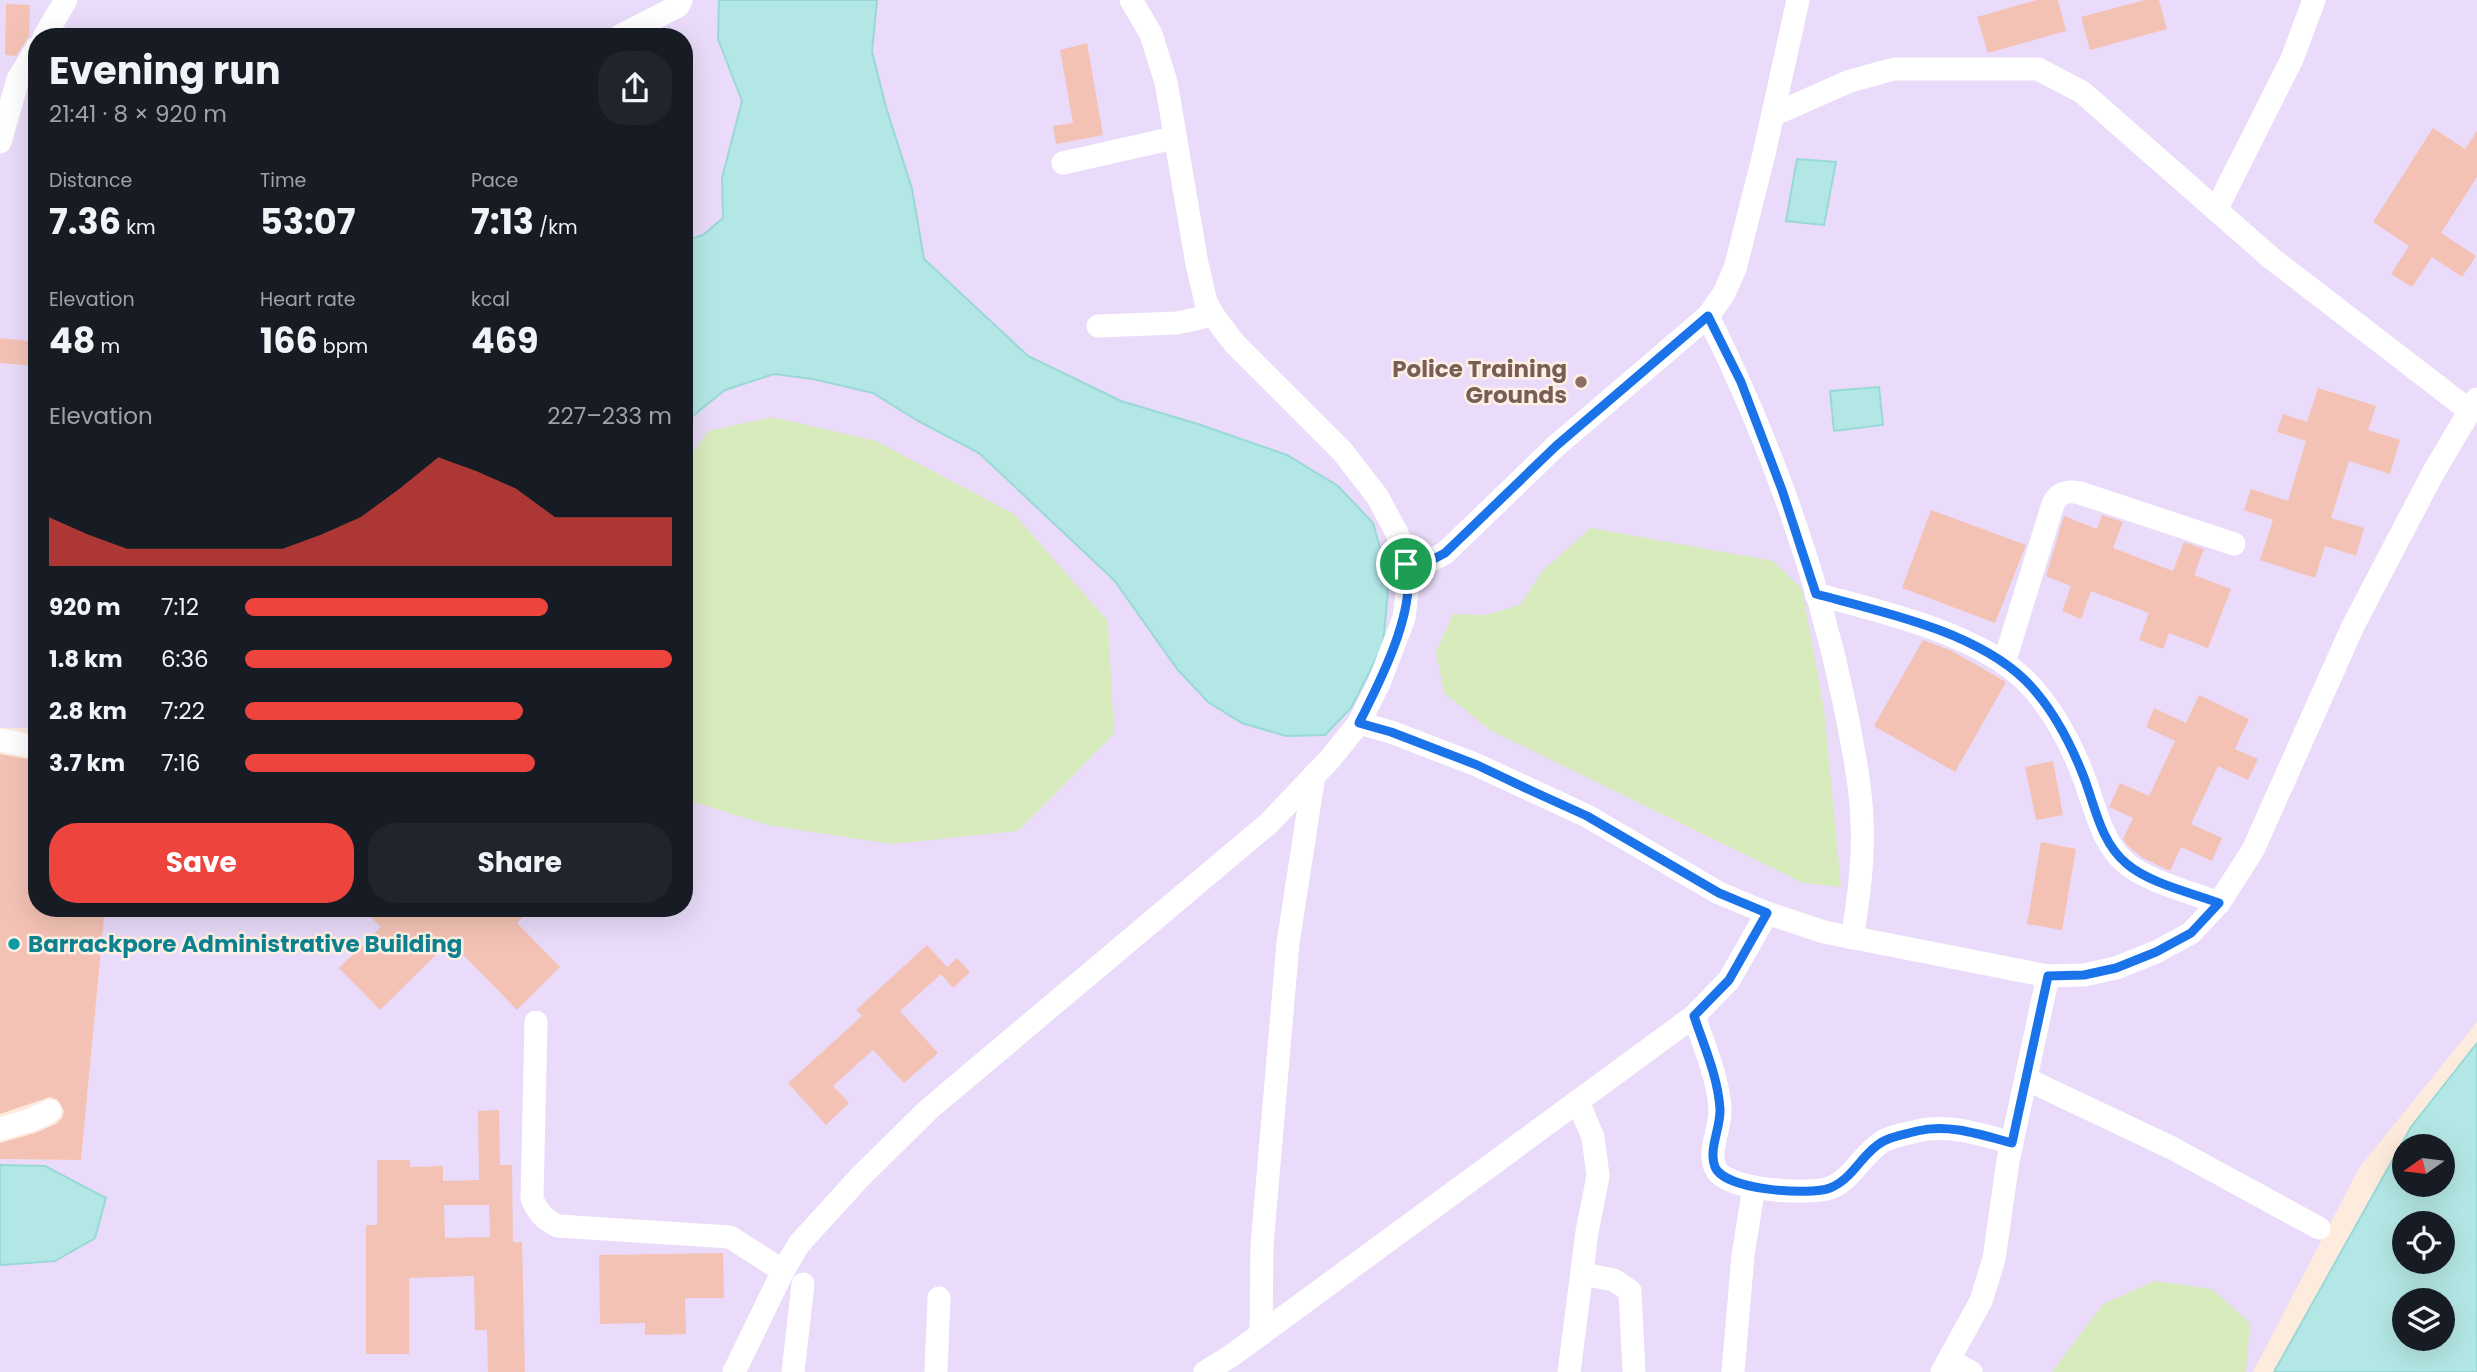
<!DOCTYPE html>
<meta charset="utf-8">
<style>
:root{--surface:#171b24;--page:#20242c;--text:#f1f3f6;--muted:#9ea1a6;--accent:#ed443d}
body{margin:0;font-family:Poppins,sans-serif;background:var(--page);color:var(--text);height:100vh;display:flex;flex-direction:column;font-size:26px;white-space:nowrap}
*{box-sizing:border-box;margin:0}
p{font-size:23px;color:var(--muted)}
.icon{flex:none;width:38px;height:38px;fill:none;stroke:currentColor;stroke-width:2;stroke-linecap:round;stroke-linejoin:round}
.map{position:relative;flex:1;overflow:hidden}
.sheet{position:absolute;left:28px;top:28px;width:665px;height:889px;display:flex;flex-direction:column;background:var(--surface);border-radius:28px;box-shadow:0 7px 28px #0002}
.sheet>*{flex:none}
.needle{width:46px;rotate:256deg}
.fabs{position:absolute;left:2392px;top:1134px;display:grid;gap:14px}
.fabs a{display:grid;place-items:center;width:63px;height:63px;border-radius:50%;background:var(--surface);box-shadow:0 7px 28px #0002;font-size:35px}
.pin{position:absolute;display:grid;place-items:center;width:60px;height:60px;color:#fff;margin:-30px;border:4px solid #fff;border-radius:50%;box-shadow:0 2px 7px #0007}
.round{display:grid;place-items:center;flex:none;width:74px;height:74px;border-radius:28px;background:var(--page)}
.headline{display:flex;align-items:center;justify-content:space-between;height:119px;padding:0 21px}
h1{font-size:38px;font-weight:700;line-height:52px}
.metrics{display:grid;grid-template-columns:repeat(3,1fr);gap:10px;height:119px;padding:7px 21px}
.metrics div{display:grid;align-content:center}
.metrics b{font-size:35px;font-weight:700}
.metrics small{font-size:19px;font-weight:400}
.metrics p{font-size:19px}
.chart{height:196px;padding:14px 21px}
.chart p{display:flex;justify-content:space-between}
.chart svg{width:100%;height:126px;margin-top:7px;fill:var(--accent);opacity:.7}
.cta{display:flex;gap:14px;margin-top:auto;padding:14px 21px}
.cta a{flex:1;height:80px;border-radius:28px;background:var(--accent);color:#fff;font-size:28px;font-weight:700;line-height:80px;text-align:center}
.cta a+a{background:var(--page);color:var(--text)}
ul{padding:0 21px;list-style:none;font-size:23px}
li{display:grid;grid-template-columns:112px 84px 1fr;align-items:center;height:52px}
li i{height:18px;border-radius:9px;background:var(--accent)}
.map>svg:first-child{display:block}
</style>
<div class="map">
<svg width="2477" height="1372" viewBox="0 0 2477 1372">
<rect width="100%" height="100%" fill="#fdebde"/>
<polygon fill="#e9dbf9" points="0,0 2477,0 2477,1022 2359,1168 2253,1372 0,1372 0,1159 81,1160 105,908 684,908 684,37 37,37 37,728 0,728"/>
<g fill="#d8ebbd">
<polygon points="772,417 876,441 1014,514 1108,621 1114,734 1018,831 891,844 768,825 684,799 684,465 708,431"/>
<polygon points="1591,528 1773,561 1802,589 1824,709 1841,887 1803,883 1490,730 1444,693 1436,652 1453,614 1486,615 1520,605 1543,570"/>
<polygon points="2155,1281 2212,1289 2250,1323 2246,1372 2052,1372 2103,1304"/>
</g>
<g fill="#b3e7e5" stroke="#98d9d7" stroke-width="2" fill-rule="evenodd">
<polygon points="719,0 877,0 872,52 886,107 912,189 924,259 1028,356 1121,401 1201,425 1287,455 1338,486 1373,523 1389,579 1383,645 1351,708 1325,735 1286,736 1242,723 1208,702 1178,670 1114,580 979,453 918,421 873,393 813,379 774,374 725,390 684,423 684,241 703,235 723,218 722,178 742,101 718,39"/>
<polygon points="1797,159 1836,162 1824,225 1786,221"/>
<polygon points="1879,387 1883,425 1834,431 1830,391"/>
<path d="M 2477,1043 L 2477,1372 L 2274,1372 L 2411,1127 ZM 2404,1146 L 2443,1146 L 2443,1185 L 2404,1185 ZM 2443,1223 L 2443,1262 L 2404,1262 L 2404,1223 ZM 2443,1300 L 2443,1339 L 2404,1339 L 2404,1300 Z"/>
<polygon points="0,1165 45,1166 106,1198 95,1238 55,1261 0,1265"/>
</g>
<g fill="#f4c2b5" fill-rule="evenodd">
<polygon points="2037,0 2058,0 2066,31 1988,53 1977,17"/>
<polygon points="2145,0 2159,0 2167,29 2090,50 2081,17"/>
<polygon points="6,4 30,5 29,36 16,56 5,55"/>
<polygon points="1087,43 1103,135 1056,144 1053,126 1073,123 1060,50"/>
<polygon points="2433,128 2465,149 2477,131 2477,177 2441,233 2476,256 2462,277 2432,257 2412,287 2391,274 2409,246 2373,222"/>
<polygon points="0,338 37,342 37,366 0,363"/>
<polygon points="2318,388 2376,406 2368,430 2400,440 2390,474 2349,461 2331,518 2364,528 2356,556 2325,546 2315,578 2260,560 2273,520 2244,510 2251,489 2288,501 2306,441 2277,432 2283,414 2307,422"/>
<polygon points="1931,510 2026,545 1995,623 1902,588"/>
<polygon points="2102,515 2123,522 2113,548 2173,571 2184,542 2204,549 2194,575 2231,589 2208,648 2169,633 2163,649 2139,640 2149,613 2091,591 2081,619 2062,611 2071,586 2046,576 2064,516 2097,529"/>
<polygon points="1923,640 1952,651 2006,682 1955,772 1874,726"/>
<polygon points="2199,695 2249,719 2235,749 2258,759 2248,780 2218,766 2191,824 2222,838 2212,861 2181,847 2170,871 2143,858 2128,846 2123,839 2133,818 2109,807 2120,783 2149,796 2175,741 2146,727 2154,708 2186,723"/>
<polygon points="0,754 37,761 37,908 105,908 81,1160 0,1159 0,1143 35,1133 56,1124 62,1118 64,1111 58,1100 50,1097 0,1114"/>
<polygon points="2053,761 2063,815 2036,820 2025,767"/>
<polygon points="2041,842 2076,849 2062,930 2027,924"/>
<polygon points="362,908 532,908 517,923 560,967 517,1010 450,941 380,1010 339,968 381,927"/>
<polygon points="927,945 947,967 957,958 970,972 953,988 941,974 900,1011 938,1053 904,1083 873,1050 833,1086 849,1103 826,1125 788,1083 862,1016 856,1010"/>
<path d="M 499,1110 L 500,1165 L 512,1165 L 513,1242 L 522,1242 L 525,1372 L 488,1372 L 487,1330 L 475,1330 L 474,1276 L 409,1278 L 409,1354 L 366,1354 L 366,1225 L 377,1225 L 377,1160 L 410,1160 L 410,1167 L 443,1166 L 443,1181 L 479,1180 L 478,1111 ZM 444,1205 L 489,1205 L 490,1237 L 445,1238 Z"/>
<polygon points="723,1253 724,1298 685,1298 686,1334 645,1335 645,1323 600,1324 599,1255"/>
</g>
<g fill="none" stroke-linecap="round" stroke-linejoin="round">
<g stroke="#fff" stroke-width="23">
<polyline points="44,37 66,0"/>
<polyline points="618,37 678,6 681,0"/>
<polyline points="1773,115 1850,81 1894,69 2038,69 2082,92 2271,258 2470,411"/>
<polyline points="0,142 18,79 37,48"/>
<polyline points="1063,163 1174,138"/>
<polyline points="2216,210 2292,59 2314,0"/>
<path d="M 1708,316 C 1769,439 1817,571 1845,706 C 1852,743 1861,783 1862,822 C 1864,861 1859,899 1852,938"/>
<polyline points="1098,326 1177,323 1213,315"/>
<polyline points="1406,564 1428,562 1445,553 1556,446 1708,316 1723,295 1735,269 1764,154 1798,0"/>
<path d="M 1816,594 C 1881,612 1975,632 2025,680 C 2050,705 2070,742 2083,775 C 2095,805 2100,842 2127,864 C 2147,881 2193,893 2219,903"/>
<path d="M 2004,663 L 2053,504 C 2059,492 2067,490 2080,493 L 2234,544"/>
<polyline points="1359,723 1391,732 1477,765 1587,816 1719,893 1767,913 1824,932 2048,976 2084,975 2116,968 2156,952 2191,933 2219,903 2253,850 2353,626 2433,473 2477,399"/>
<polyline points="0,740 37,747"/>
<path d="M 1694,1016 C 1704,1046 1718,1077 1720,1109 C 1721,1127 1708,1150 1715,1167 C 1723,1191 1809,1195 1830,1188 C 1853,1179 1862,1154 1882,1142 C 1891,1136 1907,1134 1917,1131 C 1948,1123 1982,1135 2012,1143"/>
<path d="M 536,1022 L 532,1199 C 538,1213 545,1220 558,1226 L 730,1237 L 783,1271"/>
<polyline points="2026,1079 2172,1148 2319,1228"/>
<polyline points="0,1129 31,1120 50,1111"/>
<polyline points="1583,1274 1614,1280 1630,1291 1634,1372"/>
<polyline points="1261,1334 1262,1245 1288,943 1314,775"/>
<polyline points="1949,1360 1971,1372"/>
<polyline points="734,1372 783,1271 799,1244 860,1177 929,1109 1269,823 1330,759 1359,723 1379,683 1404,618 1409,575 1397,533 1377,496 1342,451 1234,343 1213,315 1206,302 1197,264 1166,82 1151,34 1131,0"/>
<polyline points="793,1372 803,1284"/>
<polyline points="936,1372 939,1298"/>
<polyline points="1205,1372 1231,1356 1694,1016 1729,980 1767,913"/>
<polyline points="1569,1372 1587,1232 1598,1176 1593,1137 1578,1102"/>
<polyline points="1733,1372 1743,1255 1754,1187"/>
<polyline points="1942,1372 1981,1301 1994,1259 2008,1161 2048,976"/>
</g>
</g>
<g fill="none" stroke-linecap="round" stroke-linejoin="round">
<g stroke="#fff" stroke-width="14">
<path id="route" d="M 1708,316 L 1741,382 L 1782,490 L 1816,594 C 1883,612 1974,631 2025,680 C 2050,705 2070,742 2083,775 C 2095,805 2100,842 2127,864 C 2149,883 2192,893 2219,903 L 2191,933 L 2156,952 L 2116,968 L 2084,975 L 2048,976 L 2012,1143 C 1982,1135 1948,1123 1917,1131 C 1907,1134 1891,1136 1882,1142 C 1862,1153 1853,1179 1830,1188 C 1810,1196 1724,1190 1715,1167 C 1708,1150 1721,1127 1720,1109 C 1718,1077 1704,1046 1694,1016 L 1729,980 L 1767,913 L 1719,893 L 1587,816 L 1532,791 L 1477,765 L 1391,732 L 1359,723 C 1379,684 1418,608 1406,564 L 1428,562 L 1445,553 L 1556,446 Z"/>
</g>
<use href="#route" stroke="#1a73e8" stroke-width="9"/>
</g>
<circle fill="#8d6e63" stroke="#fff0e5" stroke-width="2.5" cx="1581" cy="382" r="7"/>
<circle fill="#0f9aa8" stroke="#fff0e5" stroke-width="2.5" cx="14" cy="944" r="7"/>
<g text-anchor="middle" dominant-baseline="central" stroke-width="5" stroke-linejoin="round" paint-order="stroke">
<g font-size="23" font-weight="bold" fill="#785e54" stroke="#fff0e5" text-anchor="end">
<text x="1567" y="369">Police Training<tspan x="1567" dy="26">Grounds</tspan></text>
</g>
<g font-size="23" font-weight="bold" fill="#0d838f" stroke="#fff0e5" text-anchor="start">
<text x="28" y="944">Barrackpore Administrative Building</text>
</g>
</g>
</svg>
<div class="fabs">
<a><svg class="needle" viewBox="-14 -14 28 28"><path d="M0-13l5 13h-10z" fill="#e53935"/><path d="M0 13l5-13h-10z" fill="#9ea1a6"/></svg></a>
<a><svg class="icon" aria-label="locate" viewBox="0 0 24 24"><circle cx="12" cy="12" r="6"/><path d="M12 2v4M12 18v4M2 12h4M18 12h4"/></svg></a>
<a><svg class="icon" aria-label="layers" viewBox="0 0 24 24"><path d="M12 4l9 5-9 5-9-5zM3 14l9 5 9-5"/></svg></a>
</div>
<div class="pin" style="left:1406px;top:564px;background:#1e9e55"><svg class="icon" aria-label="arrive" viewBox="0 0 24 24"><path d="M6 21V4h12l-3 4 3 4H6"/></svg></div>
<section class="sheet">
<div class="headline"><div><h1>Evening run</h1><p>21:41 · 8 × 920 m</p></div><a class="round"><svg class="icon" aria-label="share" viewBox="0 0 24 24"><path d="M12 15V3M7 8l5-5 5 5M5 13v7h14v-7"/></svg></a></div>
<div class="metrics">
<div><p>Distance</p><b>7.36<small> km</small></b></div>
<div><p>Time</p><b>53:07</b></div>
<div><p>Pace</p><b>7:13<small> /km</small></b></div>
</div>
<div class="metrics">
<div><p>Elevation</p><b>48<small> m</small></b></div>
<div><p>Heart rate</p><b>166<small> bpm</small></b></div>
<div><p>kcal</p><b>469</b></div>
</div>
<div class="chart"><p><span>Elevation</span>227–233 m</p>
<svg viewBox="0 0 160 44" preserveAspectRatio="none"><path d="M0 44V27L10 33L20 38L30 38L40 38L50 38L60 38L70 33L80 27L90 17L100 6L110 11L120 17L130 27L140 27L150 27L160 27V44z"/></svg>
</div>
<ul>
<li><b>920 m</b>7:12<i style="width:71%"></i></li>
<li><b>1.8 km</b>6:36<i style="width:100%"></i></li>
<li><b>2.8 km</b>7:22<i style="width:65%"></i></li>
<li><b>3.7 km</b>7:16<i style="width:68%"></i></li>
</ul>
<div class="cta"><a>Save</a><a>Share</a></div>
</section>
</div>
